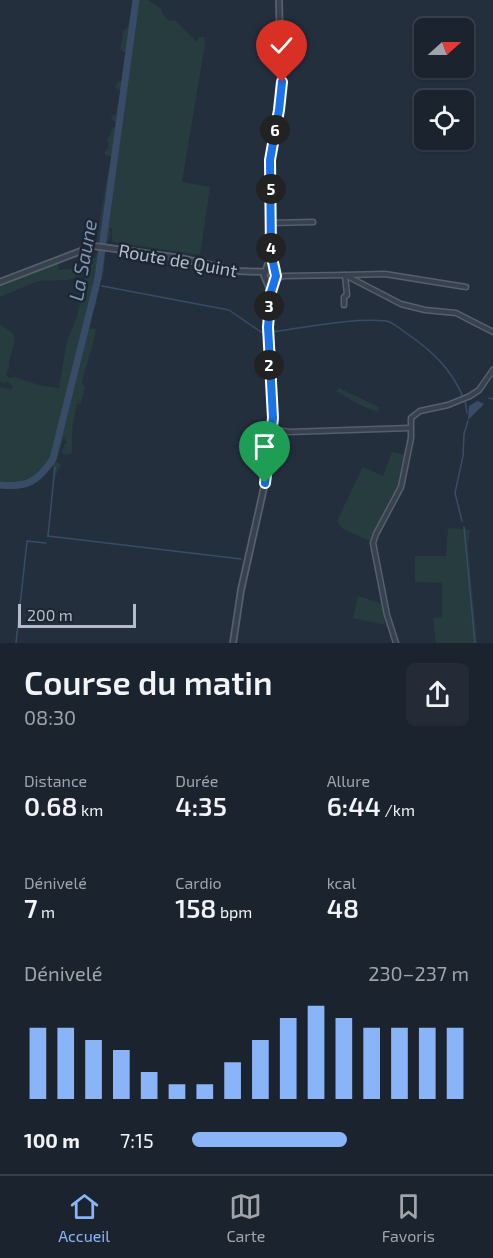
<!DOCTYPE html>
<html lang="fr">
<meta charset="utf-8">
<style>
:root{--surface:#1b232e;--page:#242b36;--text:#f1f3f6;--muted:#a0a4aa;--line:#39404a;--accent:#8ab4f8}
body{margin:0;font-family:"Exo 2",sans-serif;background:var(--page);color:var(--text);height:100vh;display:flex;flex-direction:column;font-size:22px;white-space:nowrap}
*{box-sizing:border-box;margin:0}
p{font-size:20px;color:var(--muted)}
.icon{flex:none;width:33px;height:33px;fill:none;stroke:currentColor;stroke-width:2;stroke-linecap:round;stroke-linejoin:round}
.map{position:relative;height:643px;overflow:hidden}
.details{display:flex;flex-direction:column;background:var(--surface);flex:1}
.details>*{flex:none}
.needle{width:39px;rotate:69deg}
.fabs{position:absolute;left:414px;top:18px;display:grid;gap:12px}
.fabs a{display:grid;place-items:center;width:60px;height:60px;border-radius:9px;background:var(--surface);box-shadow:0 2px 4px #0004,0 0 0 2px var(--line);font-size:30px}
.scale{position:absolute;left:18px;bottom:15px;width:118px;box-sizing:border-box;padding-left:6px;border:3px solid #b4bcc9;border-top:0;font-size:16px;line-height:21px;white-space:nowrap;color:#b4bcc9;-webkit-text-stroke:4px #1d2633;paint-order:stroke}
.pin{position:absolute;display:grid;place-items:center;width:51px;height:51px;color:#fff;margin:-62px -26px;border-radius:50% 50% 50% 0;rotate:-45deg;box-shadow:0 0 6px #0007}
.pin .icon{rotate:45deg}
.km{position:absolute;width:30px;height:30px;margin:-15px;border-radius:50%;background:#222;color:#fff;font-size:16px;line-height:30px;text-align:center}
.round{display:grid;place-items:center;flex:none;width:63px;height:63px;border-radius:9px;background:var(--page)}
.headline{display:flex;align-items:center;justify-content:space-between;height:102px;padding:0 24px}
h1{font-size:33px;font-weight:600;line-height:45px}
.figures{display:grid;grid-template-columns:repeat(3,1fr);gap:9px;height:102px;padding:6px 24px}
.figures div{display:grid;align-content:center}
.figures b{font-size:26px;font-weight:600}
.figures small{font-size:16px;font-weight:400}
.figures p{font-size:16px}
.chart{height:168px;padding:12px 24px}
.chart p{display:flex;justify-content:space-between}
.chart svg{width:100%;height:108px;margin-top:6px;stroke:var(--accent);stroke-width:6}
ul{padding:0 24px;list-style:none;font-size:20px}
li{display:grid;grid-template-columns:96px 72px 1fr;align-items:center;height:45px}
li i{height:15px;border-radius:8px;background:var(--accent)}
.tab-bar{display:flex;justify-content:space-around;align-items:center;height:84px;border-top:2px solid var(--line);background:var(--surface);font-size:16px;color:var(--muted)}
.tab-bar a{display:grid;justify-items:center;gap:3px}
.tab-bar .active{color:var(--accent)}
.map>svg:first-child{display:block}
</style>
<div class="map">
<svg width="493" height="643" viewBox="0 0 493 643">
<rect width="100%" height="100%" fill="#242f3e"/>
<g fill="#263c3f">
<polygon points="133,0 148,0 161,9 162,13 169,21 175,20 197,42 199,37 204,37 205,43 182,182 210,187 200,255 114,242 112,240 112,228 109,228 111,234 108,241 100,244 97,240 106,182 112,156 107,156 104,153 109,146 107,138 110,135 113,127 116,127 117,123 111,119 112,116 116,114 121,91 115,87 118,82 122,81 127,51 123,52 120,49 123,36 122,32 128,27"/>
<path d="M 98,249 L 105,251 L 104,271 L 95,298 L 97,301 C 94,311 89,318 87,328 L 96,329 C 93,348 86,364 82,383 L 85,387 L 81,403 L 77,404 C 75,414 72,424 72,434 C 72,442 73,446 71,454 L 65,455 L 62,453 L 64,445 L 67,443 L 64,437 L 56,462 L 61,464 L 55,477 L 53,475 L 53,466 C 35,486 26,489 0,487 L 0,387 L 11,389 L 13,387 L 8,382 L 2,383 L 0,380 L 0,324 C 4,328 12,331 14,336 C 17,343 7,360 9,369 L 6,374 L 9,378 L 14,377 L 39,385 L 59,388 L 67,341 L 77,316 L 85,278 L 83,275 L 67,280 L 38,281 L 0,297 L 0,284 C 21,277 39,270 58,262 L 59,270 L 77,268 L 84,261 L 84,256 L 90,253 L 90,257 L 95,258 Z"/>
<polygon points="339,388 379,407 378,412 362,406 336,391"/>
<polygon points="392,452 405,455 403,474 395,497 392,496 370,541 343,529 337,521 363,467 383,476"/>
<polygon points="448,528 470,530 468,545 477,643 436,643 433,618 442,617 442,583 415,582 415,556 446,556"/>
<polygon points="358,596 382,604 385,625 353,618"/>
</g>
<polygon fill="#394c67" points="478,401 484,404 468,420 469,406"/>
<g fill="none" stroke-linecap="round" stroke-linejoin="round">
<g stroke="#394c67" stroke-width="1.5">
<polyline points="96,285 98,285"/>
<polyline points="102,286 229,310 261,332 264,332"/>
<path d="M 271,332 C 306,328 352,317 386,321 C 393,322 400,329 406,333 C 431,350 451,368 463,397"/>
<polyline points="489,398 493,399"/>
<polyline points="465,400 467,413"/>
<polyline points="52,461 54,464"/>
<polyline points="462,521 455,493 463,456 464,434 468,421"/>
<polyline points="464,527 475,643"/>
<polyline points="48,536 241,559"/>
<polyline points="48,536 55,467"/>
<polyline points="16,643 27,541 46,543"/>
</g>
<path stroke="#394c67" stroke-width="7" d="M 0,485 C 28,488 38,481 53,459 L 98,278 L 136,0"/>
<g stroke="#565f6c" stroke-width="7">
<g id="minor">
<polyline points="271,223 313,222"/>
<polyline points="275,279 284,276 345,275 401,304 425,310 456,313 493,332"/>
<polyline points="344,305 344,297 347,295 345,275 385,274 466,287"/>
<polyline points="272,429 289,432 410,428"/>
<polyline points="396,643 387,615 373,543 376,534 401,487 411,438 411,418 420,411 448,405 470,396 479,390 493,370"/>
</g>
</g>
<g stroke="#565f6c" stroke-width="8">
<g id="tertiary">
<polyline points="270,259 264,275 270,290"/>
<polyline points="0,282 94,246 180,258 237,271 266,272"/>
<polyline points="233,643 241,590 265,483 272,429 273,400 268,327 271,292 276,276 271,253 270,164 281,91 279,0"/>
</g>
</g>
<use href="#minor" stroke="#38414e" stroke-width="4"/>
<use href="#tertiary" stroke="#38414e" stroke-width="4.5"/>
</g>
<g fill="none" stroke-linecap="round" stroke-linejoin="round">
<g stroke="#fff" stroke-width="12">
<polyline id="route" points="265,483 273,418 268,327 271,292 276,276 271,253 270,160 279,110 282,82"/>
</g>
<use href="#route" stroke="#1a73e8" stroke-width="8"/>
</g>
<g text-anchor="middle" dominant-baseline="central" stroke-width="5" stroke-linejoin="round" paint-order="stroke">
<g font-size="18" fill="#b4bcc9" stroke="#1d2633">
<text transform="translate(178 260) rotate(10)">Route de Quint</text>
</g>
<g font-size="20" font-style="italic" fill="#7c92b1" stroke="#1d2633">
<text transform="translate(82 260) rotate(-80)">La Saune</text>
</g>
</g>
</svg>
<div class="fabs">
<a><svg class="needle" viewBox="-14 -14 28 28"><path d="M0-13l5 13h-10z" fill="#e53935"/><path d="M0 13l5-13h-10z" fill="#a0a4aa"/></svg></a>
<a><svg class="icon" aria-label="locate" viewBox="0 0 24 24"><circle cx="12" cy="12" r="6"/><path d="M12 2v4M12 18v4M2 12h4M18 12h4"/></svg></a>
</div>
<div class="scale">200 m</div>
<div class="pin" style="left:265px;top:483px;background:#1e9e55"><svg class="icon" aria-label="arrive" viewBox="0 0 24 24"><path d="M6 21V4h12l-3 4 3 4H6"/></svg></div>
<div class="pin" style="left:282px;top:82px;background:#d93025"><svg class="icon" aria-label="check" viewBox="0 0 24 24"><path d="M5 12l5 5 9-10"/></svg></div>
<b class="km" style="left:269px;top:365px">2</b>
<b class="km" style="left:269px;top:306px">3</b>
<b class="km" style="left:271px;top:248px">4</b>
<b class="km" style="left:271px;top:189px">5</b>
<b class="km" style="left:275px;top:130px">6</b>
</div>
<section class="details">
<div class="headline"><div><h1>Course du matin</h1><p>08:30</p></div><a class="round"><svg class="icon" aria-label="share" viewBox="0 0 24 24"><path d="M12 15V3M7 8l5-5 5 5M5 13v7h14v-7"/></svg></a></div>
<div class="figures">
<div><p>Distance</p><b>0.68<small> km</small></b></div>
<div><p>Durée</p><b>4:35</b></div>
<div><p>Allure</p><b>6:44<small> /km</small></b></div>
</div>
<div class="figures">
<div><p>Dénivelé</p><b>7<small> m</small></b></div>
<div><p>Cardio</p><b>158<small> bpm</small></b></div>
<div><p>kcal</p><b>48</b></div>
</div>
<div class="chart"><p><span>Dénivelé</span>230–237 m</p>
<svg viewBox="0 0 160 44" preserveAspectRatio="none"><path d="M5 44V15M15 44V15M25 44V20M35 44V24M45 44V33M55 44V38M65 44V38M75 44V29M85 44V20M95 44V11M105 44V6M115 44V11M125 44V15M135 44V15M145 44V15M155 44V15"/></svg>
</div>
<ul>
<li><b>100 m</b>7:15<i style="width:56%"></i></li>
</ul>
</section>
<nav class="tab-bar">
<a class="active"><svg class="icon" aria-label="home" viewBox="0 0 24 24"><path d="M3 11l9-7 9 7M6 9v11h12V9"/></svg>Accueil</a>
<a><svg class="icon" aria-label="map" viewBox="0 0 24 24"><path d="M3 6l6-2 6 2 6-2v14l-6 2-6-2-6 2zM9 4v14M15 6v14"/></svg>Carte</a>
<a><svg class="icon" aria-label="saved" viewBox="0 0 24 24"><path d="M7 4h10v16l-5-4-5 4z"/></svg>Favoris</a>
</nav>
